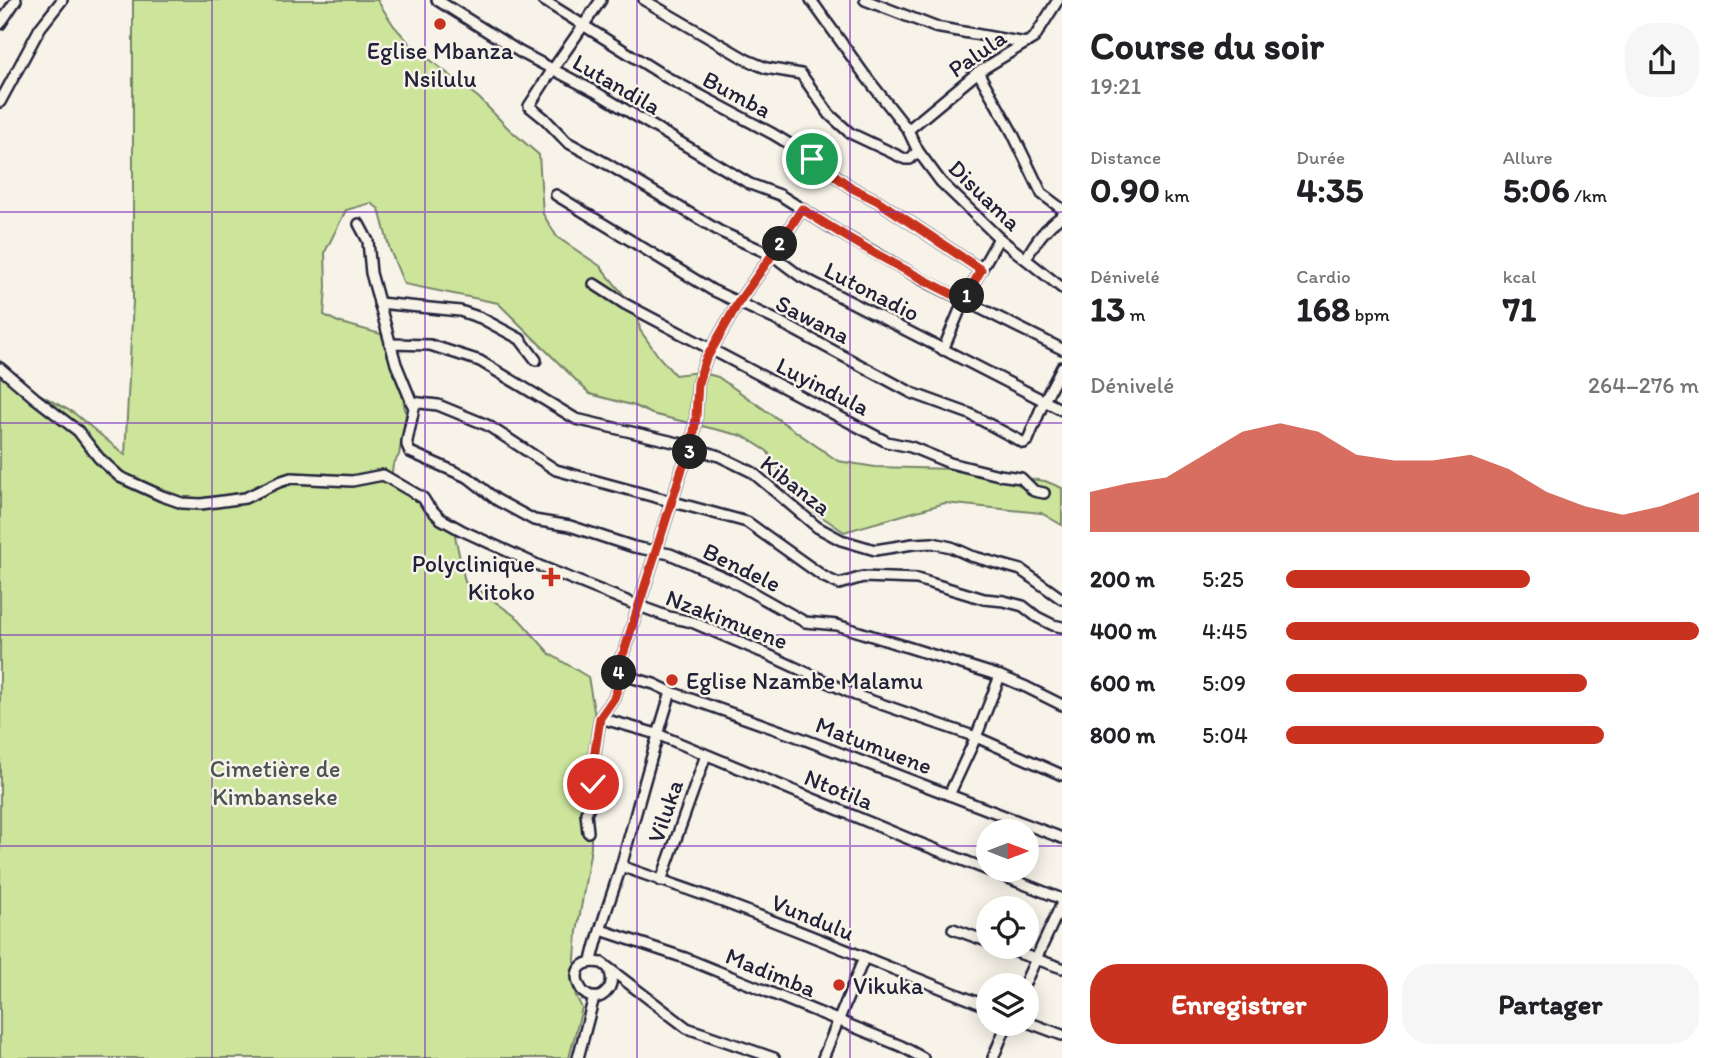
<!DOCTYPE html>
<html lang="fr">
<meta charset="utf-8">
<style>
:root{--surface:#fff;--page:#f6f6f6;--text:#202124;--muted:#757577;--accent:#c8321e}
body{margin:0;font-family:Itim,sans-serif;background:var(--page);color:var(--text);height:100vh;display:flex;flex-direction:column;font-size:26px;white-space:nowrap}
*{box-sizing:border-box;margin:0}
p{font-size:23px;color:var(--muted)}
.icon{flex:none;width:38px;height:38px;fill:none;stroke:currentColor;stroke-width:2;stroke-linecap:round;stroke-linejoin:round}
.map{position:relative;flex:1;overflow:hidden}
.drawer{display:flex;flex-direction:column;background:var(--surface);width:665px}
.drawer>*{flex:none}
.needle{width:46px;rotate:90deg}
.tools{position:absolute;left:976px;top:819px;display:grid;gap:14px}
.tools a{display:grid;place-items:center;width:63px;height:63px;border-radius:50%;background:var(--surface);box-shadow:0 4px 18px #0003;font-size:35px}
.pin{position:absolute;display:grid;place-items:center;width:60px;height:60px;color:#fff;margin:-30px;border:4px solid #fff;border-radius:50%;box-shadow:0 2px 7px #0007}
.km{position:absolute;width:35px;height:35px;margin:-18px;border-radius:50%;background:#222;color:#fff;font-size:19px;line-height:35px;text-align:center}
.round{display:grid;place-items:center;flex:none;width:74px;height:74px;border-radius:28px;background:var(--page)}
.overview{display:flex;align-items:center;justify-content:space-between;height:119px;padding:0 28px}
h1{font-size:38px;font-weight:700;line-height:52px}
.figures{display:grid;grid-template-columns:repeat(3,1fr);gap:10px;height:119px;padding:7px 28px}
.figures div{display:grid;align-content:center}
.figures b{font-size:35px;font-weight:700}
.figures small{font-size:19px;font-weight:400}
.figures p{font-size:19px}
.chart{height:196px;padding:14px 28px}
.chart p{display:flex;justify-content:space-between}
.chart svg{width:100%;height:126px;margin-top:7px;fill:var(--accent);opacity:.7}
.button{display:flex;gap:14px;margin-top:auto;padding:14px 28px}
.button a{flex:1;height:80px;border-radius:28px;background:var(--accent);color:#fff;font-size:28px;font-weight:700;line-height:80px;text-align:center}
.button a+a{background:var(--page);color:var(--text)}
ul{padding:0 28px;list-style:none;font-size:23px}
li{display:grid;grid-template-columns:112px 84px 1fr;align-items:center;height:52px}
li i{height:18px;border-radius:9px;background:var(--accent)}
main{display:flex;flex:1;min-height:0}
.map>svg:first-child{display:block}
</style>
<main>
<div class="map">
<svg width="1062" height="1058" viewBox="0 0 1062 1058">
<rect width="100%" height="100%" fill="#f7f3e8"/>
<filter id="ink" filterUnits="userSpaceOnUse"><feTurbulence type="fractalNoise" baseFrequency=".0143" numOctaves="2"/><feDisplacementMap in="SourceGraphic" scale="14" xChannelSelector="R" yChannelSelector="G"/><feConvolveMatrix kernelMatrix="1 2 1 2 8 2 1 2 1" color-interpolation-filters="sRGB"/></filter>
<g filter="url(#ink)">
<polygon fill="#cce59b" stroke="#77846b" stroke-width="2" points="133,0 377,0 394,26 411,45 479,98 508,128 539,155 543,214 557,237 600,266 637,311 640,330 659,357 675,375 700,372 718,377 838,461 875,467 953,469 1045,481 1062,488 1062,525 1041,513 945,503 844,532 815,512 784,478 767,451 743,436 652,414 635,406 590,394 498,303 404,284 390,250 379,209 371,203 346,210 325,252 326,287 324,315 338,322 381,334 396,364 406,414 399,455 393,465 391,478 411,489 436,516 454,531 465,582 479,590 519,619 550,654 588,677 595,716 593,746 584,779 591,819 591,848 577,932 573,986 576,996 582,1008 569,1058 0,1058 0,361 39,394 74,413 125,455 133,301"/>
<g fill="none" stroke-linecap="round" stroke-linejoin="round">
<g stroke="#22223b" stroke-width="14">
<g id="minor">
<polyline points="437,0 520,52 594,91 750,184 780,195 835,230 925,281 1062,349"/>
<polyline points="543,0 666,77 773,134 806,154 852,188 878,201 981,270"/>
<polyline points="601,0 553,69 529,106 545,119 567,142 609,165 721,232 772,255 800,276 1062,410"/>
<polyline points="644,0 747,60 766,68 801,74 830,115 850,133 905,159 910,159 918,151"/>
<polyline points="811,0 864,74 908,130 918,151 941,182 999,238 1062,288"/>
<polyline points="865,0 935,27 1026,43"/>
<polyline points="0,24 16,0"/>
<polyline points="978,72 1012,132 1042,194 1062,209"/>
<polyline points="0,102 40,28 62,0"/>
<polyline points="908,130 978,72 1034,38 1058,0"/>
<polyline points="556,195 712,290 776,320 912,393 970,414 1024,443 1028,440 1044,401 1062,367"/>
<polyline points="359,224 368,241 371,273 396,364 414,408 407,441 407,445 410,452 469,478 497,500 534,520 570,526 634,547 670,554 730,580 805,622 837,625 1000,676 1026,687 1062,705"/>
<path d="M 1026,259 C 1035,241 1045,228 1062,216"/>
<polyline points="594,284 625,304 887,442 911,447 950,463 999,475 1021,478 1034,491 1044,493"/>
<polyline points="379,303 460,311 481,318 520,339 536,360"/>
<polyline points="390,344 430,345 480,361 576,419 678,443 719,456 752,472 817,527 841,540 875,550 913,544 933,543 951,547 971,556 1021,570 1062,599"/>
<polyline points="943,350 964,300 999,238"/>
<polyline points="0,368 35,398 78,431 99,458 120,477 162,496 182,503 201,504 245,498 279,482 291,478 352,481 383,475 423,498 428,506 441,519 461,530 542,567 639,606 669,617 692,622 762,652 855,695 976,737 1062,775"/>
<polyline points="411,402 438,405 487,425 556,470 747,522 824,577 839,584 863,577 917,579 984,599 1004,601 1023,606 1037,617 1053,625 1062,627"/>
<polyline points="671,692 798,737 1062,838"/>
<polyline points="600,718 657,734 914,841 1062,899"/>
<polyline points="949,795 976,737 1000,676"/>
<polyline points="588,832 586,813 592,800 593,784 590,772 594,758 600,718 614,698 619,684 619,661 624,652 682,469 692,447 696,417 698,383 705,361 738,303 772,255 802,209"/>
<path d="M 621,866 C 659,880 698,892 736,907 C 821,939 904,974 989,1007"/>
<polyline points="661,881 706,755"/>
<polyline points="953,929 989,942"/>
<polyline points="601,930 685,958 901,1046 923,1058"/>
<polyline points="1001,947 1062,968"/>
<path d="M 592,961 C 599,928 612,896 622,863 C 638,806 653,749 671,692 L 654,684 L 619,674"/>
<path d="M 609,969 C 612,976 613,983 608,990 C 585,1019 555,955 602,963 L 687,1028 L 774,1058"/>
<polyline points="1024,985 1062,903"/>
<polyline points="1027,1022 1062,1035"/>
<polyline points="578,1058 594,997"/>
<polyline points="823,1058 864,958"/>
<polyline points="993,1058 1007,1024"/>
</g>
</g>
<use href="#minor" stroke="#f7f3e8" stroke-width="9"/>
</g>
</g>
<g fill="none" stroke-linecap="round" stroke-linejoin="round" filter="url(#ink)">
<g stroke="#fff" stroke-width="14">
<path id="route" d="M 593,784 L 590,772 L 594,758 L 600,718 L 614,698 L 619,684 L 619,661 L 624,652 L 682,469 L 692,447 L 696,417 L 698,383 L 705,361 L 738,303 L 772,255 L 802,209 C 854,243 909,273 964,300 L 981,270 L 878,201 L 852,188 L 812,159"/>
</g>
<use href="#route" stroke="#c8321e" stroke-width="9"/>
</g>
<path fill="none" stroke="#7b2cbf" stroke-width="2" stroke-opacity="0.55" d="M 212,0 L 212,1058M 425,0 L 425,1058M 637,0 L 637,1058M 850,0 L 850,1058M 0,212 L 1062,212M 0,423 L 1062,423M 0,635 L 1062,635M 0,846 L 989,846M 1027,846 L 1062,846"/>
<g fill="#c8321e" stroke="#f7f3e8" stroke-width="2.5">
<circle cx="440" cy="24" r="7"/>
<path d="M547.5 566.5h7v7h7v7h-7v7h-7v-7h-7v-7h7z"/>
<circle cx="672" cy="680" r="7"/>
<circle cx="839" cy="985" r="7"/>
</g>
<g text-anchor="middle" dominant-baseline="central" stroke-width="5" stroke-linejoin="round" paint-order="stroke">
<g font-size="24" fill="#22223b" stroke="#f7f3e8" text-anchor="start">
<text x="440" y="50" text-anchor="middle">Eglise Mbanza<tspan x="440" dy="28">Nsilulu</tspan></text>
<text x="535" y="563" text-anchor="end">Polyclinique<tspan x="535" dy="28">Kitoko</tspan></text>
<text x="686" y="680">Eglise Nzambe Malamu</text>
<text x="853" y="985">Vikuka</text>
</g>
<g font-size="24" fill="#22223b" stroke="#f7f3e8">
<text transform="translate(977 53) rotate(-35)">Palula</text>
<text transform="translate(617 84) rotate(30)">Lutandila</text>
<text transform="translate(737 94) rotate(28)">Bumba</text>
<text transform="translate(985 195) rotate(44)">Disuama</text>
<text transform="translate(872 291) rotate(27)">Lutonadio</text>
<text transform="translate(813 319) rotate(27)">Sawana</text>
<text transform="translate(823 386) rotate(27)">Luyindula</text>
<text transform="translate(796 485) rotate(38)">Kibanza</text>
<text transform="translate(742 567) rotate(26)">Bendele</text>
<text transform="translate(727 619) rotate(21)">Nzakimuene</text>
<text transform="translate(874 745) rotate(21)">Matumuene</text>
<text transform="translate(839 789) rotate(22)">Ntotila</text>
<text transform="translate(665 811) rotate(-71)">Viluka</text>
<text transform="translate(813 917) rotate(22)">Vundulu</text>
<text transform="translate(771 972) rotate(22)">Madimba</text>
</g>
<g font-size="24" fill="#4c5353" stroke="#f7f3e8">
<text x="275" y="768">Cimetière de<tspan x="275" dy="28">Kimbanseke</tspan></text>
</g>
</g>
</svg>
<div class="tools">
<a><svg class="needle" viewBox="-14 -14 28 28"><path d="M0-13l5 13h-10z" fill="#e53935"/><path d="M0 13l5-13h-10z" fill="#757577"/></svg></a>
<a><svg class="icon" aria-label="locate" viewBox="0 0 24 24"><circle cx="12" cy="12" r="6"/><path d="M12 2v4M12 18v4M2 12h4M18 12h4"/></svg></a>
<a><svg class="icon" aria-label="layers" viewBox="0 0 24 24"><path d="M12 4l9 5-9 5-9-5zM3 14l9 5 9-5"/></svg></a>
</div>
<div class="pin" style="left:812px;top:159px;background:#1e9e55"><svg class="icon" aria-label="arrive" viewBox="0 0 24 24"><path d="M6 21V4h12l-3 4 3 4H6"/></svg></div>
<div class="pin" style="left:593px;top:784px;background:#d93025"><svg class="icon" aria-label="check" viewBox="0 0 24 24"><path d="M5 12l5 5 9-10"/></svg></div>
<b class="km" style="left:967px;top:296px">1</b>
<b class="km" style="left:780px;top:244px">2</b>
<b class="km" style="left:690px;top:452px">3</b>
<b class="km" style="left:619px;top:673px">4</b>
</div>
<section class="drawer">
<div class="overview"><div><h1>Course du soir</h1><p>19:21</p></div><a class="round"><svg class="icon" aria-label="share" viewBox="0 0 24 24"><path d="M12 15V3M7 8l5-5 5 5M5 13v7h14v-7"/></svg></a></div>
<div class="figures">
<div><p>Distance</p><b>0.90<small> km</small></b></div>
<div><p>Durée</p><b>4:35</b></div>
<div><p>Allure</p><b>5:06<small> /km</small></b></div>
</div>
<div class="figures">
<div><p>Dénivelé</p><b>13<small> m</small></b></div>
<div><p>Cardio</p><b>168<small> bpm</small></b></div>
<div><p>kcal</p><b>71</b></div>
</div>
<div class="chart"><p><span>Dénivelé</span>264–276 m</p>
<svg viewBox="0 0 160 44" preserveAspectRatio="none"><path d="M0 44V30L10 27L20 25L30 17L40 9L50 6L60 9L70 17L80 19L90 19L100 17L110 22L120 30L130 35L140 38L150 35L160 30V44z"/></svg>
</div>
<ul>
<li><b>200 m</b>5:25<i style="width:59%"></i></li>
<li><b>400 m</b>4:45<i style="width:100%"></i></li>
<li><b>600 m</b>5:09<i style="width:73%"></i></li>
<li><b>800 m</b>5:04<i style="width:77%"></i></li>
</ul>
<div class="button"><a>Enregistrer</a><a>Partager</a></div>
</section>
</main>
